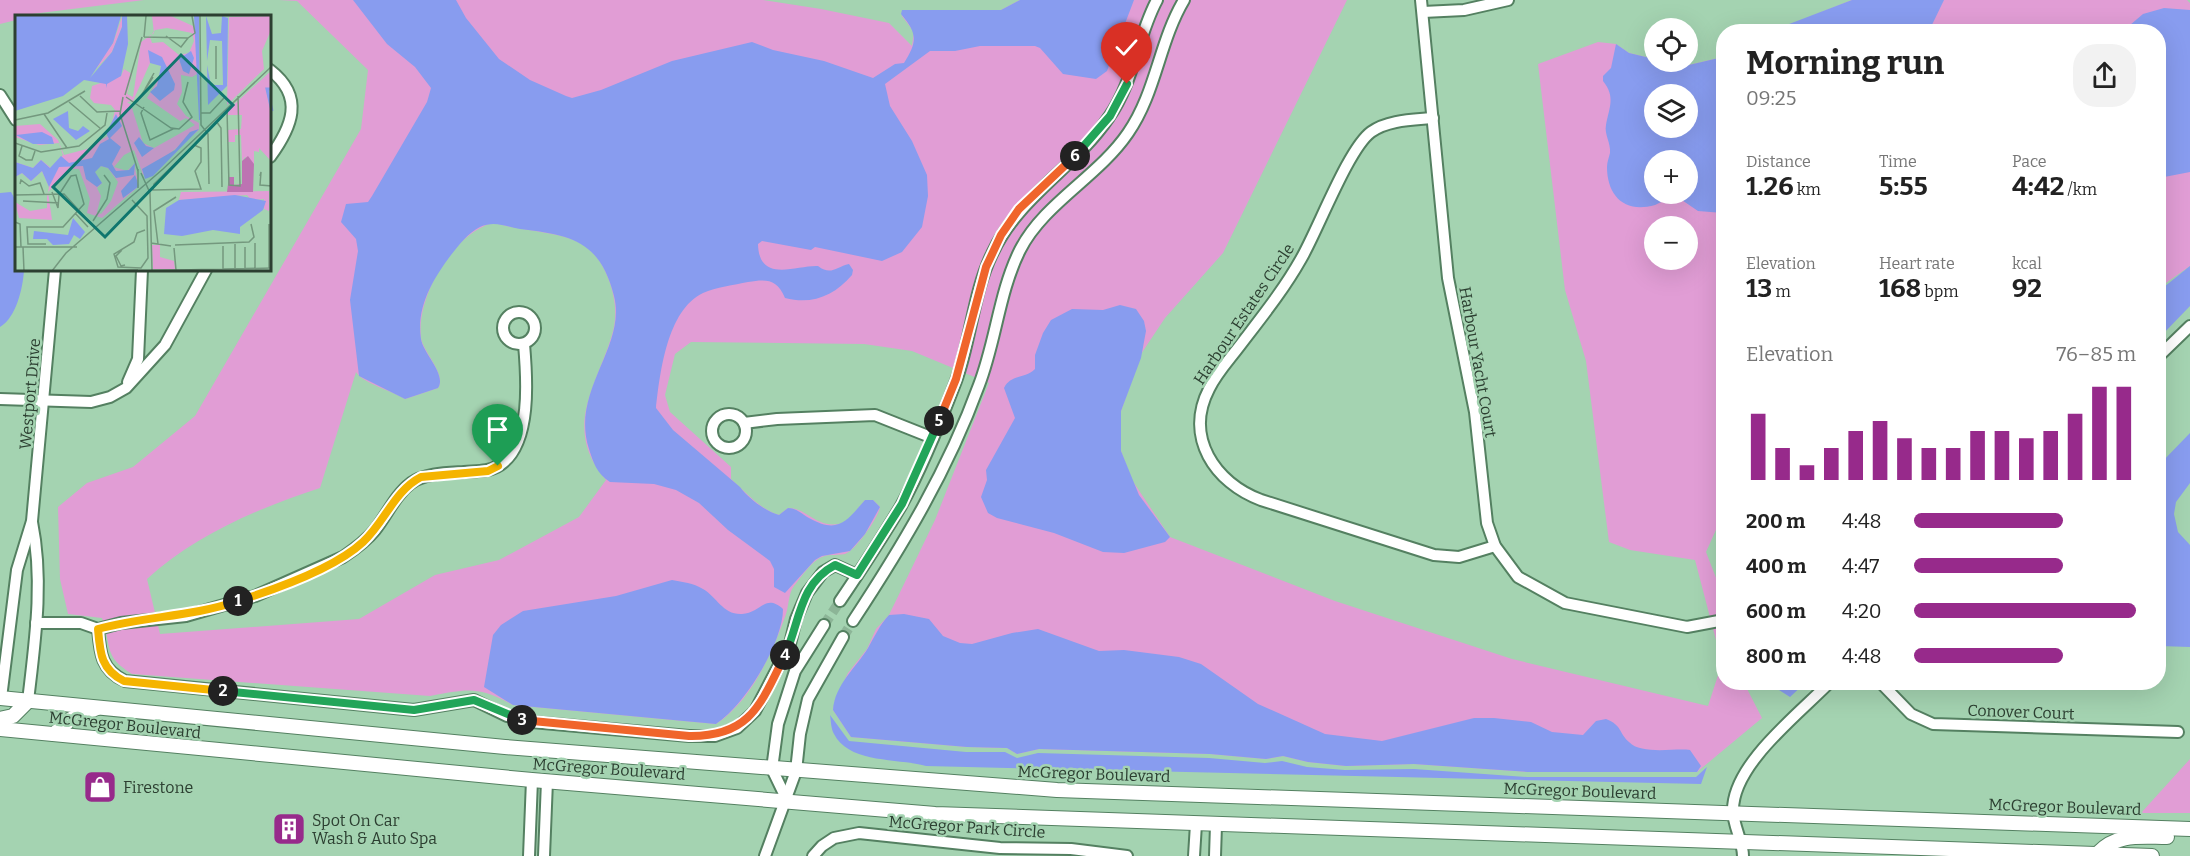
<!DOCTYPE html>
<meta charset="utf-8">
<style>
:root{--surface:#fff;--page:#f2f2f2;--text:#222;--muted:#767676;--accent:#972a8b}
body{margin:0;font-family:Bitter,serif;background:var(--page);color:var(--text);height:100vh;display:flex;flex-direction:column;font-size:22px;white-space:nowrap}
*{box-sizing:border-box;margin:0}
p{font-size:20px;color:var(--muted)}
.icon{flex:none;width:33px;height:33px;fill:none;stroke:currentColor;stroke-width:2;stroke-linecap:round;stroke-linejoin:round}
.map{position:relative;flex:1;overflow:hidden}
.drawer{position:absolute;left:1716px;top:24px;width:450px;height:666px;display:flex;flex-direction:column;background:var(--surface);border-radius:24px;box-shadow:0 6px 24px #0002}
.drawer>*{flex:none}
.buttons{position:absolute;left:1644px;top:18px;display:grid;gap:12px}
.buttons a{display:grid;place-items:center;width:54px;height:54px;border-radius:50%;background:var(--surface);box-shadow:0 6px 24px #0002;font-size:30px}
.pin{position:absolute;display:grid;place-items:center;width:51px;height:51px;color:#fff;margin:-62px -26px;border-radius:50% 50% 50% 0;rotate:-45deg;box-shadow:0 0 6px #0007}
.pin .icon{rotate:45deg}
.km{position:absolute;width:30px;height:30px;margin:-15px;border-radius:50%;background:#222;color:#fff;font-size:16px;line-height:30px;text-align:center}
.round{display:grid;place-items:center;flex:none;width:63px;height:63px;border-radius:24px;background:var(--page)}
.head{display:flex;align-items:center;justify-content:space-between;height:102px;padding:0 30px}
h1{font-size:33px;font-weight:700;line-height:45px}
.figures{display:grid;grid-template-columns:repeat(3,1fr);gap:9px;height:102px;padding:6px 30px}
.figures div{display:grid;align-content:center}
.figures b{font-size:26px;font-weight:700}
.figures small{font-size:16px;font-weight:400}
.figures p{font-size:16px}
.chart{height:168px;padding:12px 30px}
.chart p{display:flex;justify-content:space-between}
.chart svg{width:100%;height:108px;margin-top:6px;stroke:var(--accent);stroke-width:6}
ul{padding:0 30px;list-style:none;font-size:20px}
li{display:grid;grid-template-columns:96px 72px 1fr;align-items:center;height:45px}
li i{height:15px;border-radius:8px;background:var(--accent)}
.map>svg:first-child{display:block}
</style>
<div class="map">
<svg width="2190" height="856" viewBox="0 0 2190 856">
<rect width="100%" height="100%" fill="#a4d3b1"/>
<g fill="#e19dd5" fill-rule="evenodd">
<polygon points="0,0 144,0 16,16 16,20 0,24"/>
<path d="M 279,0 L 763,0 L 821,9 L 889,23 L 912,46 L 914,32 L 902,16 L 902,10 L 1001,10 L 1020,0 L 1347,0 L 1223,253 L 1165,318 L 1141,354 L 1121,411 L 1121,451 L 1132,480 L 1170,537 L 1335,601 L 1512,659 L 1708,706 L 1722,663 L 1695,560 L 1630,550 L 1609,542 L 1586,361 L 1565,290 L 1538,64 L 1598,42 L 1616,44 L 1629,53 L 1654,59 L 1654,62 L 1689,65 L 1723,57 L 1724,512 L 1706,552 L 1723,596 L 1724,682 L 1744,683 L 1762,718 L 1697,772 L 1528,772 L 1414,764 L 1346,766 L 1308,762 L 1283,756 L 1266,759 L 1210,754 L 1039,749 L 1017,754 L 1007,748 L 967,747 L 851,737 L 833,710 L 835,700 L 848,673 L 867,649 L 876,629 L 889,615 L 935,520 L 989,383 L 912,351 L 864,344 L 691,342 L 675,354 L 665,395 L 670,412 L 731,467 L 731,479 C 746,492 759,509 779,515 L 788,508 C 809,508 817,532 847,522 L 865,500 L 873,500 L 880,507 C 879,517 855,551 845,554 C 835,556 827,553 818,559 C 809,565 801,577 794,586 C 788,593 789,608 785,617 C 771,655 751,701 716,724 L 513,705 C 477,686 469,689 430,696 L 132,674 C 103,656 112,647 102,618 L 68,614 L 60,579 L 58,507 L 87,483 L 133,467 L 195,416 L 361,129 L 368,70 L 297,1 ZM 1654,94 L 1688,94 L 1688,128 L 1654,128 ZM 1654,160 L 1688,160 L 1688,194 L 1654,194 ZM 492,223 C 501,224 509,227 518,228 C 565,237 594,234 611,286 C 616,303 617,319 612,335 C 596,388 562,428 606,480 L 579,517 L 499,560 L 435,575 L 359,619 L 160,634 L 147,579 C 195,535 259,508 320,488 L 356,372 C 364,384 391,390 405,399 L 438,388 C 447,375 423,352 421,338 C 416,297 452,235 492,223 ZM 1654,226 L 1688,226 L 1688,260 L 1654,260 Z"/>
<polygon points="1852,0 2187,0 2190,3 2190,266 2163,285 2159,295 2158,32 1771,32"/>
<polygon points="2190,759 2190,813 2141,813"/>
</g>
<g fill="#889cef" fill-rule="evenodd">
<path d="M 353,0 L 456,0 L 466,18 L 499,59 L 530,80 L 566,96 L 572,98 L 601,90 L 672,61 L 752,42 L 773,50 L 824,61 L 873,78 L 895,64 L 904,63 C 918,41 917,33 901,14 L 902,10 L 1001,10 L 1020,0 L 1134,0 L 1107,71 L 1096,79 L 1063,74 L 1040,48 L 1035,46 L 980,46 L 955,51 L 930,51 L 885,84 L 890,106 L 912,141 L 927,175 L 928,196 L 922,227 L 902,252 L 882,261 L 815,247 L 811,250 L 762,241 L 758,244 C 759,284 796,265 818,266 C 831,276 836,267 849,264 L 853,270 L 852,275 C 834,296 812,305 785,298 C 777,279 767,279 748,282 C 734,285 716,287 703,293 C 667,310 660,373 656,408 L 673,430 L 740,487 C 748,498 765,511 779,515 L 788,508 C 796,508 802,514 809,518 C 839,535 847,520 865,500 L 873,500 L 880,507 L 865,534 L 850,551 L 822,556 L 815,560 L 785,593 L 774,587 L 774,569 L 770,561 L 728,530 L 699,503 L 676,490 L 654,484 L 610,482 C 597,474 593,462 589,449 C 570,391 627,347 614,296 C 600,240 570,235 520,229 C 506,227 495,220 480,227 C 468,233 459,245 451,255 C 433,279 416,307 421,339 C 423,353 447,375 438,388 L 405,399 L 359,376 L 350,300 L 358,251 L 356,239 L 341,222 L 346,204 L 368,202 L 372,196 L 427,102 L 431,88 L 415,67 L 387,44 Z"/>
<polygon points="1852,0 1944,0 1929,31 1771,31"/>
<polygon points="2164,8 2190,10 2190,172 2159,178 2158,32 2123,31 2143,14"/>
<path d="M 1616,44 L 1629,53 L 1654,59 L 1654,62 L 1689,65 L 1723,57 L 1723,213 L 1698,211 L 1676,196 C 1669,198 1662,202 1655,205 C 1624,214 1607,195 1607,167 C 1607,162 1609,157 1610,153 C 1611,143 1604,134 1606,125 C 1609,108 1616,97 1603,81 L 1603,76 L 1611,68 ZM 1654,94 L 1688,94 L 1688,128 L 1654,128 ZM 1654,160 L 1688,160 L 1688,194 L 1654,194 Z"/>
<path d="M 11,192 L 16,201 L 16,270 L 24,270 C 23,288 16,318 0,327 L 0,193 Z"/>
<polygon points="2190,266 2190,306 2159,338 2159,291"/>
<path d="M 1120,305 L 1136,309 L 1144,321 L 1146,331 L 1141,358 L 1121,411 L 1121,451 L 1139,495 L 1170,537 L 1165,542 L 1124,553 L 1103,552 L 1054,533 L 997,518 L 988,513 L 981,497 L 987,480 L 986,470 L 1015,418 L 1004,388 C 1011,374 1025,379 1035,369 L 1035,355 L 1043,333 L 1051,320 L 1072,309 L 1103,310 Z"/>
<polygon points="2190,433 2190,483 2176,502 2174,514 2178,532 2190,545 2190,647 2159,646 2159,465"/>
<path d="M 672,580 C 683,582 693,583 703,589 C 717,597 723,615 742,614 C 761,613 765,593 783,609 C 783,643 745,705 716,724 L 513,705 L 484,687 L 493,635 L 501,625 L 523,611 L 616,596 Z"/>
<path d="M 904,614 L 929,619 L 943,636 L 960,643 L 972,644 L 1012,633 L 1038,629 L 1099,651 L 1124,650 L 1179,657 L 1201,664 L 1258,704 L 1325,734 L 1382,741 L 1474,718 L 1494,718 L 1531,722 L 1552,732 L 1583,735 L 1596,721 L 1606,719 C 1623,726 1618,732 1629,742 C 1641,755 1674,748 1690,750 L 1701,766 L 1697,772 L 1528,772 L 1414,764 L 1346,766 L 1308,762 L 1283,756 L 1266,759 L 1210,754 L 1039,749 L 1017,754 L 1007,748 L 967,747 L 851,737 L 833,710 C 835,684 856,668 868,648 C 875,636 879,626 889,615 Z"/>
<polygon points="1787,683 1787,682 1805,683 1790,697 1779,690"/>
<path d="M 830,715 L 849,741 L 966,752 L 1005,752 L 1017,758 L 1038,753 L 1209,758 L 1265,763 L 1282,761 L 1307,767 L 1345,770 L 1414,769 L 1527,777 L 1696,777 L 1707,767 L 1701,784 L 926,766 C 899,758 849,764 834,734 C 831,729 831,721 830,715 Z"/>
</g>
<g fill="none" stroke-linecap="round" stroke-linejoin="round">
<g stroke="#8cb597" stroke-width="10" stroke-dasharray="10 5" stroke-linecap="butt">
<polyline points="824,625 840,601"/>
<polyline points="843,637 853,621"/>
</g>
<g stroke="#548061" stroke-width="14">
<g id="minor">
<polyline points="1421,0 1448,278 1475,412 1487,523 1495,546 1518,577 1565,603 1687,627 1724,620"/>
<polyline points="1423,12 1464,10 1508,0"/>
<path d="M 270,70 C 305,97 292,127 270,157"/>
<polyline points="0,95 16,120"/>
<path d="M 1433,118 C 1412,120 1388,120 1371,132 C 1348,149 1318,230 1301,259 C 1283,291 1260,319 1238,348 C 1228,361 1216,374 1209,389 C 1184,437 1215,483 1261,500 L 1434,555 L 1459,557 L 1495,546"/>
<circle cx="519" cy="328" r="16"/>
<polyline points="2158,357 2190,326"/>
<polyline points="128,382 138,359 142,270"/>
<polyline points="0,399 91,402 110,397 126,388 165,345 206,270"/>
<circle cx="729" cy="431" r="17"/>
<polyline points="744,423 777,419 875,415 933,438"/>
<path d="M 840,601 C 861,570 882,538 901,506 C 923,466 940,423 956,381 C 971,340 973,293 992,254 C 1018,197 1075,168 1109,117 C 1134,82 1137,37 1157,0"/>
<path d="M 853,621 C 903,545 948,470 979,385 C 996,341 999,292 1020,250 C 1044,203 1098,177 1128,133 C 1156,93 1159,42 1184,0"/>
<path d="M 36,623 L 81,623 L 98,629 L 121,623 L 186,616 L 255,596 L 343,557 C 355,549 366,541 375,530 C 387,515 395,495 411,483 C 425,473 448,473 464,472 C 477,471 489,472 500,465 C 532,444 527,378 524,344"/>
<path d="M 98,629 C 100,653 101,670 125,681 L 414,710 L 474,700 L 507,716 L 532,722 L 689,736 L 715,736 L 737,728 L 755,711 L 790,644 L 796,619 L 807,593 L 823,572 L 835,565 L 857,575"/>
<polyline points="1880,682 1911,714 1933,724 2178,732"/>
<polyline points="1,698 17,570 32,521 55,270"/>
<path d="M 28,701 C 35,641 44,581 32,522"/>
<polyline points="787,800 772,769 778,724 795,671 824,625"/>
<polyline points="529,856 532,780"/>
<polyline points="544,856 547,781"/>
<polyline points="765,856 796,771 800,734 808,699 843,637"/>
<polyline points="813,856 822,846 834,838 859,833 1000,848 1071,849 1127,856"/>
<polyline points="1194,856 1196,824"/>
<polyline points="1215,856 1216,825"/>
<path d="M 1743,856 C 1743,841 1733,826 1733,810 C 1733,764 1799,714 1830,682"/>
</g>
</g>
<g stroke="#548061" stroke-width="16">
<g id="major">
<polyline points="0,698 505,747 1057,790 2190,829"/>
<polyline points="0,719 13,716 28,701"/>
<polyline points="0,729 532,780 935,814 2152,856"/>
<polyline points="54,734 71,719 97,708"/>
<path d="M 2098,853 C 2117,833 2141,837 2167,837"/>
</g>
</g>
<use href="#minor" stroke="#fff" stroke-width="10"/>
<use href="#major" stroke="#fff" stroke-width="14"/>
</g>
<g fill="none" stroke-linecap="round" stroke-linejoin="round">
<g stroke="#fff" stroke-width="12">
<path id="split-1" d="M 238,601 C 276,589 334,569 363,542 C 385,522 394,491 421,477 L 488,471 L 498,466"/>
</g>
<g stroke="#fff" stroke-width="12">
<path id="split-2" d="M 223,691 L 124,681 C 101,670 100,653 98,629 C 145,616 191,617 238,601"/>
</g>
<g stroke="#fff" stroke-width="12">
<polyline id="split-3" points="223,691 414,710 474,700 522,720"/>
</g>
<g stroke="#fff" stroke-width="12">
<path id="split-4" d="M 522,720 L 689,736 C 751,737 761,703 785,655"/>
</g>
<g stroke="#fff" stroke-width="12">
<path id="split-5" d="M 785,655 C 800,622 799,584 835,565 L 857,575 L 902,504 L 939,421"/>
</g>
<g stroke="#fff" stroke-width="12">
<polyline id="split-6" points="939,421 956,379 986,267 1001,235 1019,209 1075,156"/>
</g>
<g stroke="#fff" stroke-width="12">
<polyline id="split-7" points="1075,156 1110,116 1127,84"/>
</g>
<use href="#split-1" stroke="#f5b400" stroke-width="8"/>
<use href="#split-2" stroke="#f5b400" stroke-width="8"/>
<use href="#split-3" stroke="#22a559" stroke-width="8"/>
<use href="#split-4" stroke="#f0652b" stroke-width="8"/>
<use href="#split-5" stroke="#22a559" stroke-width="8"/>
<use href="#split-6" stroke="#f0652b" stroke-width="8"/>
<use href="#split-7" stroke="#22a559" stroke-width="8"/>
</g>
<defs>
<g id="shop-square" transform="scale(1.725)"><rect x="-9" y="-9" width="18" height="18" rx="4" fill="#972a8b" stroke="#a4d3b1"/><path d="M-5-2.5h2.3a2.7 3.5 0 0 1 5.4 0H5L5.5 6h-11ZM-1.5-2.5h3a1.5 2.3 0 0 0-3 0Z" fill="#fff"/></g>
<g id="building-square" transform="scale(1.725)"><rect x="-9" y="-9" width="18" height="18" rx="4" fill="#972a8b" stroke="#a4d3b1"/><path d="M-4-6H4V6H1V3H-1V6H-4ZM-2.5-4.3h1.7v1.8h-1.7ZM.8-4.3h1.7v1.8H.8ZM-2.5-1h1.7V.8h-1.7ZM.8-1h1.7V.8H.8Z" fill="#fff"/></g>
</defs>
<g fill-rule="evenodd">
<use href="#shop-square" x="100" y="787"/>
<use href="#building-square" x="289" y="829"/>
</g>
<g text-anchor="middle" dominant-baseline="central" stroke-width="5" stroke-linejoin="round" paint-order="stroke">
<g font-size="16" fill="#2c3f31" stroke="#a4d3b1">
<text transform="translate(1244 314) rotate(-56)">Harbour Estates Circle</text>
<text transform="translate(1478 362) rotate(80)">Harbour Yacht Court</text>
<text transform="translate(30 394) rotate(-85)">Westport Drive</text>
<text transform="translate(2021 712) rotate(2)">Conover Court</text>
<text transform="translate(125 725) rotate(6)">McGregor Boulevard</text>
<text transform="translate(609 769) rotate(4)">McGregor Boulevard</text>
<text transform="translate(1094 774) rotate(2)">McGregor Boulevard</text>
<text transform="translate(1580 791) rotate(2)">McGregor Boulevard</text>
<text transform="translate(2065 807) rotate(2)">McGregor Boulevard</text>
<text transform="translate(967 827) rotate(4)">McGregor Park Circle</text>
</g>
<g font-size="16" fill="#2c3f31" stroke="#a4d3b1" text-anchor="start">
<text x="123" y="787">Firestone</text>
<text x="312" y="820">Spot On Car<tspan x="312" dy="18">Wash &amp; Auto Spa</tspan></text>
</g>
</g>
<g transform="translate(15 15)">
<rect width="256" height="256" fill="#a4d3b1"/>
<path d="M 137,1 L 156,1 L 178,11 L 182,24 L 182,59 L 177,62 L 166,60 L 167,77 L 162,89 L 171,101 L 184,108 L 184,115 L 128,160 L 119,135 L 109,140 L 99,152 L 112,156 L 119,149 L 124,171 L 87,203 L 72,198 L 75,184 L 64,154 L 55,154 L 33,177 L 37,205 L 4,203 L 0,187 L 15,196 L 32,193 L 32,182 L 34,172 L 27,156 L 16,166 L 7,158 L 0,162 L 0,147 L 18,153 L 26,145 L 36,153 L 48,140 L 44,128 L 24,130 L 0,122 L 0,111 L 25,109 L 43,125 L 49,140 L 72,134 L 94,120 L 100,95 L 96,90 L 79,88 L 75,83 L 77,71 L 106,61 L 109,54 L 117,59 L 112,79 L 118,82 L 126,27 L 139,18 ZM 152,13 L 177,18 L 179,26 L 174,38 L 164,40 L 148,27 L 137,28 L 135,22 L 140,15 ZM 141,47 L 146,50 L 146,60 L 132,83 L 165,106 L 171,103 L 180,110 L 139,133 L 128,128 L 116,90 L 112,87 L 118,86 L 135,48 ZM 86,151 L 93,153 L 103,167 L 96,186 L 86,199 L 82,197 L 86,181 L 82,173 L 87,168 L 81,164 L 80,156 ZM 256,1 L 256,15 L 247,36 L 249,54 L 212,90 L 214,2 ZM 107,2 L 107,12 L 97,37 L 73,62 L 98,28 ZM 256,56 L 256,74 L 251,75 L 256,97 L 256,146 L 244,133 L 244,137 L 239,136 L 239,149 L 230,142 L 227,146 L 226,120 L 220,120 L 220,127 L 213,127 L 213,115 L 226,114 L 227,100 L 213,100 L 213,95 ZM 254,176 L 254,196 L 249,194 L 249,184 L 236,185 L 232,180 L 164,185 L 166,177 ZM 137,230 L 145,230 L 145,242 L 159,246 L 160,254 L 138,254 Z" fill="#e19dd5" fill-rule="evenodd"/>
<path d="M 233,141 L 239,149 L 238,177 L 212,177 L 214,162 L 219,162 L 219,170 L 227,169 L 227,146 Z" fill="#bd73b2"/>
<path d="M 0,1 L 106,1 L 98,28 L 75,63 L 97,37 L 107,12 L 107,1 L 112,1 L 113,29 L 106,61 L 92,69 L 92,73 L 91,69 L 69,65 L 48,81 L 0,96 ZM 179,1 L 184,1 L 185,105 L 184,105 ZM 191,1 L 197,19 L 206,18 L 207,1 L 213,3 L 212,71 L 193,90 L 192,50 L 196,70 L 208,70 L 207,26 L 195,25 L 192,46 ZM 133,35 L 147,42 L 160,69 L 159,75 L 145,86 L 135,77 L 142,71 L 146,51 L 135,48 ZM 176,36 L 179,43 L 174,59 L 168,56 L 164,44 ZM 53,96 L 54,113 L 63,116 L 68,111 L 75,116 L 61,125 L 38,104 ZM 101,99 L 107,111 L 95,123 L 106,132 L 97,149 L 101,156 L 114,155 L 120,148 L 119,160 L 101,163 L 93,153 L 86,151 L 80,157 L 87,168 L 82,172 L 71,164 L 68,151 L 44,152 L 34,172 L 27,156 L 16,166 L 7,158 L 0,162 L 0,147 L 18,153 L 26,145 L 35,153 L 46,141 L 54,148 L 77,143 L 85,129 L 94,124 L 91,118 ZM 184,114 L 138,161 L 130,164 L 127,154 L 160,135 L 175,117 ZM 27,117 L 37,122 L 39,129 L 18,129 L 1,120 ZM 124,122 L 131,131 L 139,133 L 127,142 L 119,128 ZM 120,160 L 124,171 L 108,183 L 106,176 ZM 220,180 L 251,186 L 248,195 L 225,212 L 225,219 L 198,215 L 167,221 L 149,219 L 151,193 L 164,185 ZM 58,203 L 70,217 L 65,224 L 59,220 L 54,229 L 38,230 L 32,224 L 18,224 L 19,216 L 53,220 Z" fill="#889cef"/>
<path fill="none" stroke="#889cef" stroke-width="3" d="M 257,74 L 252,74 L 257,96"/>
<path fill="none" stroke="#74987e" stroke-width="1.5" d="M 185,1 L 186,110 L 193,119 L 194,169M 151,21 L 166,32 L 173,23M 129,22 L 173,23M 129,22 L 131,1M 173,23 L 180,18 L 177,1M 201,31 L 201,64M 130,74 L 139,58M 110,80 L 127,22M 65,81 L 82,97 L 105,96M 108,82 L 105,99 L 123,156M 111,82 L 156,113 L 164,114 L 177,102 L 168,87 L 173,67M 54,87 L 86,114M 122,87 L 138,62M 129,92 L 126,98 L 135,125 L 158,114M 212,95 L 214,170 L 225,171 L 223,81M 186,98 L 195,98 L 209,83M 29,99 L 52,133M 0,105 L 33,98 L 70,76M 201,106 L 206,113 L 207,172M 0,128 L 26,137 L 64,131 L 90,110 L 92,98M 179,130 L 186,133 L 186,147 L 180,156 L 186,174 L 138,175 L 139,169 ZM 7,131 L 4,141 L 11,145 L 17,145 L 20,136M 123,154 L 123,173M 126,158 L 135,178 L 137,256M 245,161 L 246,157 L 245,170 L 257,171M 5,169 L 6,165 L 14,171 L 25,168 L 29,179M 37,177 L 43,193 L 44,180M 0,180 L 49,179 L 80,213M 117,185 L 132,201 L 133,243 L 126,253 L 103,252 L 99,239 L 119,227 L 122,218 L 130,215M 8,186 L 44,188M 60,198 L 73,212M 78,206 L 92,184 L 95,168 L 89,160M 0,207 L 5,209 L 6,232M 254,209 L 254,253M 136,228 L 156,231M 240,228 L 240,253M 31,229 L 13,229 L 12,212 L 48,212 L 69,189 L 61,160 L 56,161 L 45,178M 143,229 L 139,196 L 161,182M 220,229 L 220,254M 160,230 L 234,227 L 239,222 L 236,209M 0,232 L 62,232M 8,232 L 9,256M 230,232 L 230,254M 159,233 L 161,255M 107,235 L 101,241 L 106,251 L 110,250M 208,254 L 208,231M 37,256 L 51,238 L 148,154 L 257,51M 76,256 L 123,255M 121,256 L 257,253"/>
<path fill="#0f766e" fill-opacity="0.15" stroke="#0f766e" stroke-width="3" d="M 166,40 L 218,90 L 90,222 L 38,172 Z"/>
<rect width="256" height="256" fill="none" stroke="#2c3f31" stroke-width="3"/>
</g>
</svg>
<div class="buttons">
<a><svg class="icon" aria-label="locate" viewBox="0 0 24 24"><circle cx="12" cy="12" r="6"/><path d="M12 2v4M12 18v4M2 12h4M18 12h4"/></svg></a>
<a><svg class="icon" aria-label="layers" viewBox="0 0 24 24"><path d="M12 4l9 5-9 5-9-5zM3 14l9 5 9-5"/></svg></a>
<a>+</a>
<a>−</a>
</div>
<div class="pin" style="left:498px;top:466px;background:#1e9e55"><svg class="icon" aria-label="arrive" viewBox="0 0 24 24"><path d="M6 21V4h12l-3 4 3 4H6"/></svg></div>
<div class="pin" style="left:1127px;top:84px;background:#d93025"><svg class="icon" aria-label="check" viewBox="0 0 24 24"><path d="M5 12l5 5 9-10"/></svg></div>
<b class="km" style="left:238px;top:601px">1</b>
<b class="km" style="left:223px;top:691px">2</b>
<b class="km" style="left:522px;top:720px">3</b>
<b class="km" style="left:785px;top:655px">4</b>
<b class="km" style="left:939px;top:421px">5</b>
<b class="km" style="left:1075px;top:156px">6</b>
<section class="drawer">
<div class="head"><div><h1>Morning run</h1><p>09:25</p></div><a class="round"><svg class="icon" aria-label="share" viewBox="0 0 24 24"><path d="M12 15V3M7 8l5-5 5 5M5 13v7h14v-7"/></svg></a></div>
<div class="figures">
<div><p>Distance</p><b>1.26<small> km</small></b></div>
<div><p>Time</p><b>5:55</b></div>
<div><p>Pace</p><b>4:42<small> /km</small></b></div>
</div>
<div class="figures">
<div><p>Elevation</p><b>13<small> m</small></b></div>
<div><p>Heart rate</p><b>168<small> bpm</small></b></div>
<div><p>kcal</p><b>92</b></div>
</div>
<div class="chart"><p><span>Elevation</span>76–85 m</p>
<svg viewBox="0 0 160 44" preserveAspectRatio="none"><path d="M5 44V17M15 44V31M25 44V38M35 44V31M45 44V24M55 44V20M65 44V27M75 44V31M85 44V31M95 44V24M105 44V24M115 44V27M125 44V24M135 44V17M145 44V6M155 44V6"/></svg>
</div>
<ul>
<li><b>200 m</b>4:48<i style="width:67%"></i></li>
<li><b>400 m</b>4:47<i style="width:67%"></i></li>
<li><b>600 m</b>4:20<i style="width:100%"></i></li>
<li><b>800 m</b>4:48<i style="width:67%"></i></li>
</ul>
</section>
</div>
